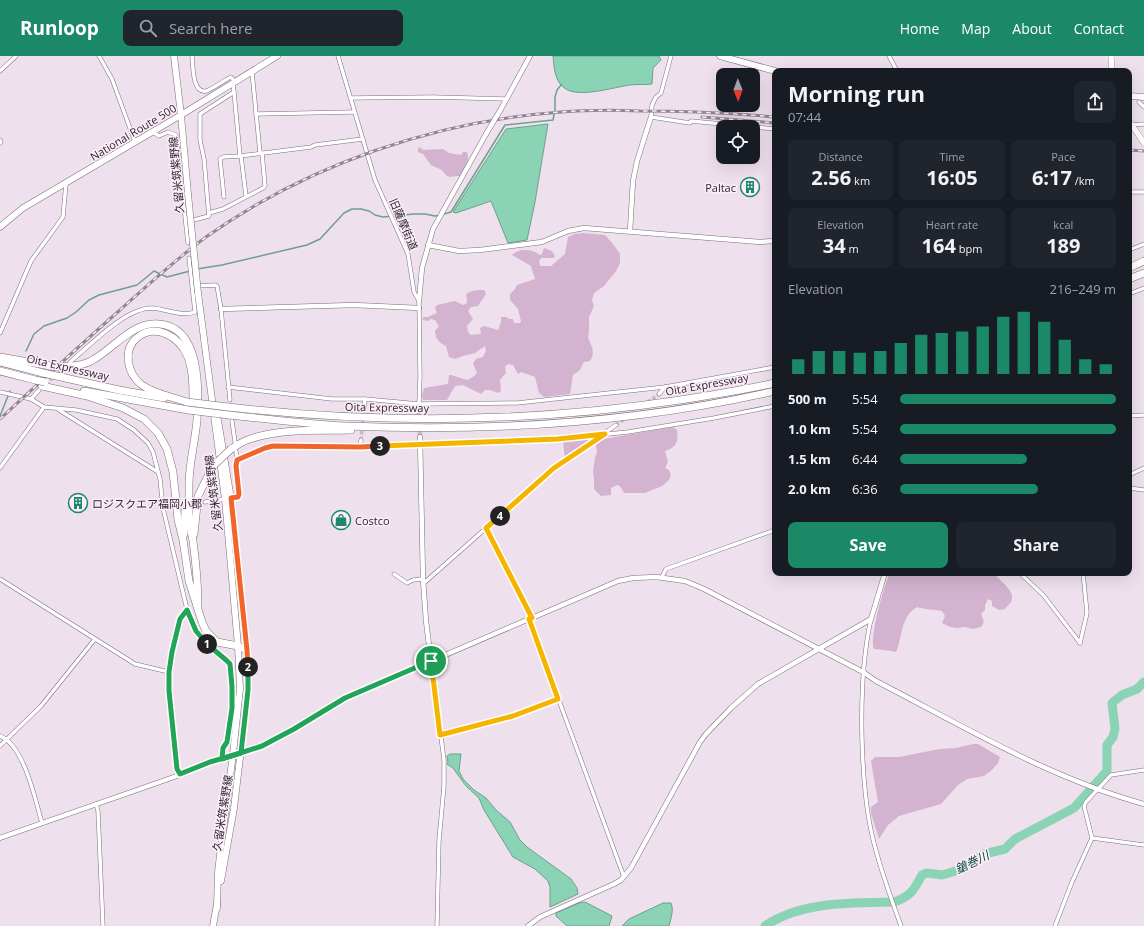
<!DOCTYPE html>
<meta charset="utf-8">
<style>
:root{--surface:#171b24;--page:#20242c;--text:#f1f3f6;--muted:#9ea1a6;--accent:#1b8867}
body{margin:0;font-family:"Open Sans","Noto Sans JP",sans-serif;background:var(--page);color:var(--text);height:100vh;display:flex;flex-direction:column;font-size:15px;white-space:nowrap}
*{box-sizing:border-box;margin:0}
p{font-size:13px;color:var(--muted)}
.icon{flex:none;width:22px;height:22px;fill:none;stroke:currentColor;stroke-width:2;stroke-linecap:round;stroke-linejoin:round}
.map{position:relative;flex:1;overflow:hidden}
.side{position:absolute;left:772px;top:12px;width:360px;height:508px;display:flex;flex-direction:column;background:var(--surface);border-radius:8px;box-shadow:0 4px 16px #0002}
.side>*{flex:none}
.needle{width:26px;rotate:179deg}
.tools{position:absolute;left:716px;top:12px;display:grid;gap:8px}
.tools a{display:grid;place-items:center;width:44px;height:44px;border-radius:8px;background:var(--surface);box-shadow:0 4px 16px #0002;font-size:20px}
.pin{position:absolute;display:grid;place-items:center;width:34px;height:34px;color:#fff;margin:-17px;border:2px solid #fff;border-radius:50%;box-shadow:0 1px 4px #0007}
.km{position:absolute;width:20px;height:20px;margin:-10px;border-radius:50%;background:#222;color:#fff;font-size:11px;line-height:20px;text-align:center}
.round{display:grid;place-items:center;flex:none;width:42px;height:42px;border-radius:8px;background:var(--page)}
.head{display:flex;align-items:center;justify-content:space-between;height:68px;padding:0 16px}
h1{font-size:22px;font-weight:700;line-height:30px}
.stats{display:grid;grid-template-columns:repeat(3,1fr);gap:6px;height:68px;padding:4px 16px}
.stats div{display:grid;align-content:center;border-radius:8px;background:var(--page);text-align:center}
.stats b{font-size:20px;font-weight:700}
.stats small{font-size:11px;font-weight:400}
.stats p{font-size:11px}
.chart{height:112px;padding:8px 16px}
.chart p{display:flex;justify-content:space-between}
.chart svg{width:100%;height:72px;margin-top:4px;stroke:var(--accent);stroke-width:6}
.button{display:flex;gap:8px;margin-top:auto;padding:8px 16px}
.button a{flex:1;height:46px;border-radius:8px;background:var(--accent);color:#fff;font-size:16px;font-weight:700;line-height:46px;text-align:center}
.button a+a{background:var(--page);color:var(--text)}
ul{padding:0 16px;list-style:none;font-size:13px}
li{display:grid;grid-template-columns:64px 48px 1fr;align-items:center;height:30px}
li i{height:10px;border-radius:5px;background:var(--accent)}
header{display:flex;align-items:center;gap:24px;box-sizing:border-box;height:56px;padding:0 20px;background:var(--accent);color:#fff}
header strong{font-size:19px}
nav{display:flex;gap:22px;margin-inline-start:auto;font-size:14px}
.search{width:280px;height:36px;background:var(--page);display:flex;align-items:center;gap:10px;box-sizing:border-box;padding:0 14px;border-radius:8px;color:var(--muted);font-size:15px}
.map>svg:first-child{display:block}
</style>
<header>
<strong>Runloop</strong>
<div class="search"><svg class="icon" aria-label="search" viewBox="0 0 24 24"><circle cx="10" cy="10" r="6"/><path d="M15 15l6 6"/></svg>Search here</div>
<nav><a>Home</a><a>Map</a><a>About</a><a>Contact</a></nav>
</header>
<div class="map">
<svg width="1144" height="870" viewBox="0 0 1144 870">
<rect width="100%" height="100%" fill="#efe0ed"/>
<g fill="#d3b3cf">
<path d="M 420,91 L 423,94 L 443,93 L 449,97 L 461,99 L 463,96 L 467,96 C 470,105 466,113 461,120 C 448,120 449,124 442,114 L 431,109 L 423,98 L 418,96 L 418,93 Z"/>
<path d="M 583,177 L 605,179 L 613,188 L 620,198 L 620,207 L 616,215 L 604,230 L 594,237 L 592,244 L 594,250 L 589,261 L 589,275 L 588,281 C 591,290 596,295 590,305 L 584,306 L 580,314 L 573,319 L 570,338 L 544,341 L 539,337 L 535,321 L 521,316 L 518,318 L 513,309 L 508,308 L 505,311 L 506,317 L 500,324 L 501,335 L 498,337 L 490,334 L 485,334 L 481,338 L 463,329 L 455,330 L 447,344 L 423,344 L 422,340 L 424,332 L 448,328 L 449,319 L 451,319 L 467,324 L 473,321 L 477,317 L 473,307 L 476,303 L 483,301 L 486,295 L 485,290 L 475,297 L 463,300 L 455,303 L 449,301 L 446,290 C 438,286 436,283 435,275 L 439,270 L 435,264 L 431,263 L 428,265 L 423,264 L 423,261 L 428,261 L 437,257 L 435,252 L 437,249 L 455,245 L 463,249 L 467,247 L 466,238 C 472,234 477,234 484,234 L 486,238 L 478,250 L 471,251 L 468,255 L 473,263 L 467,270 L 468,276 L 471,279 L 481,278 L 480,272 L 484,270 L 498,274 L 501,266 L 501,261 L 506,261 L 509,263 L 513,263 L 514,267 L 520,267 L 521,265 L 518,253 L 510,244 L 510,238 L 515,233 L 517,229 L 535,223 L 531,210 L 512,199 C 519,192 532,193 540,199 L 542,198 L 544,192 L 552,195 L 555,200 L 554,202 L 541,202 L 539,205 L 540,210 L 551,210 L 565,198 L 568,181 L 574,178 Z"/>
<path d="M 673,371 L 677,374 C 679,385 676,392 665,395 L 668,406 L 665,412 L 669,414 L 671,419 L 669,424 L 662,430 L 645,437 L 624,437 L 620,430 L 617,429 L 611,432 L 611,439 L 601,440 L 594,433 L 594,421 L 593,416 L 595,401 L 597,397 L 596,389 L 598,385 L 603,383 Z"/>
<polygon points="580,384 593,384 565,403 563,385"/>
<path d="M 890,517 L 994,517 C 999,525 1017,535 1011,546 C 1009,549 1006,551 1005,553 L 999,554 L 992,550 L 992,545 L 988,543 L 985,549 L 985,554 L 981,558 L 984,566 L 981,571 L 973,573 L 965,571 L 957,572 L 950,571 L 942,567 L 945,560 L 942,555 C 933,553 925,554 917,551 C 900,561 903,580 896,596 C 889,594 881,594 874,593 C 869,582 884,529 890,517 Z"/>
<polygon points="973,688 978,688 1000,701 998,707 992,714 984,720 967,723 958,729 941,748 899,760 888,769 879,783 871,757 871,751 878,746 871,705 875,701 899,701 940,693 956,692"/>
</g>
<g fill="#8ad4b5" stroke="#6ea08c">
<path d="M 553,0 L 659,0 L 661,4 L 653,12 L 652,28 C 645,29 638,28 630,29 C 615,31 580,42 566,33 C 555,27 554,12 553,0 Z"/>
<polygon points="548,68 535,146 527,184 508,187 491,145 456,157 453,156 506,73"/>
<polygon points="450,698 461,698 459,715 463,723 474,734 486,742 496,754 510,766 520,784 527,791 571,823 577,832 578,838 550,851 550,831 548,825 535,813 513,801 484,754 479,742 466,730 453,712 447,708 448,706 447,700"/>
<polygon points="585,846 612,860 609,870 567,870 556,860 556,857 579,847"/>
<path d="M 663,847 L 671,847 C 674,854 671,862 669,870 L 622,870 L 629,863 Z"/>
</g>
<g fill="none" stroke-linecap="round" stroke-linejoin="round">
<g stroke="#6ea08c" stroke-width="1.5">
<polyline points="444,158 451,156 505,69 553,64 555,53 555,41 557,34 561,29 562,29"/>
<polyline points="197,213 222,209 307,189 320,183 344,157 352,153 361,153 369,155 375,159 383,161 414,158 425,158 435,160 440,159"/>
<polyline points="26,295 34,278 44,270 67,262 76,256 89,244 99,239 137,229 154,215 167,221 190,215"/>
<polyline points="0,360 10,335"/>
</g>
<path stroke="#8ad4b5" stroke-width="9" d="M 765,870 C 801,845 852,847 894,846 C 911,840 914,834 922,819 L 927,817 L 942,819 L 949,817 L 958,814 L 984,798 L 1005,793 L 1015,783 L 1074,752 L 1107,715 L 1107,689 L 1113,681 L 1115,673 L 1112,647 L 1122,639 L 1137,633 L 1144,626"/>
<g stroke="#c8bbc6" stroke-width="3.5" stroke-dasharray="3.5 2" stroke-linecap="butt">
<polyline points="46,328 64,312"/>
<polyline points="648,346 659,338"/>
<polyline points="616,369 626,362"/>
<polyline points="361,384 364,353"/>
<polyline points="176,449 205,446"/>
</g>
<polyline stroke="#c8bbc6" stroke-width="4.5" stroke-dasharray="4.5 2" stroke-linecap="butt" points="419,355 420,381"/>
<g stroke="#7b6e79" stroke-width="4.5">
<g id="minor">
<polyline points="99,0 112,23 135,86"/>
<path d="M 192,0 C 193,8 192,38 206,35 C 213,33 224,24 231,21 L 235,26"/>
<polyline points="338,0 375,124 408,198 414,236 419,245 420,320 419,348"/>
<polyline points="671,0 661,37 656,41 652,49 651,61 690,67 691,65 775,73"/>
<polyline points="889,0 897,15"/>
<polyline points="0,15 16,0"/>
<polyline points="252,16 260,97"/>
<polyline points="234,36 240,100"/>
<polyline points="350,42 433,41 506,43"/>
<polyline points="1139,46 1144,51"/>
<polyline points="256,58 354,56"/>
<polyline points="1130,69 1144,68"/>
<polyline points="153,76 159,80 168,76 176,79 188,187"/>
<polyline points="0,84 1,86 0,87"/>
<polyline points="241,100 246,140"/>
<polyline points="1129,136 1144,136"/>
<polyline points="224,141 220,103 223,101 240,100 311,91 315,89 363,83"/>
<polyline points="209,157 223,153 263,132 265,130 262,97"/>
<polyline points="186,166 209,160 204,103 200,84 200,58 234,36 233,28"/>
<polyline points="1129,194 1144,188"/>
<polyline points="197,230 215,229 217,230 221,253 230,344"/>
<polyline points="1129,238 1144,232"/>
<polyline points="0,277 31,205 63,161 66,127"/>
<path d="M 70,306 C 91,289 125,252 152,252 C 166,253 182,261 195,256 L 189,202"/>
<polyline points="228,331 332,343 365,343 419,348 517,347 665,331 775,311"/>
<path d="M 0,336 L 31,343 L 44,351 L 76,354 L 117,363 L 134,374 L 148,387 L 153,396 L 160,423 L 163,452 L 189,562 C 195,573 201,583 210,592 C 216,597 225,600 229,607 C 235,619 231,673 227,686 C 225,691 226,687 223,691 C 221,694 222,699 222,703"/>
<polyline points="659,338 665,331"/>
<polyline points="31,343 39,334"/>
<polyline points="364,353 365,343"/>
<polyline points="59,354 158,416"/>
<polyline points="1129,360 1144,359"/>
<polyline points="232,365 235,386"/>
<polyline points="360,391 361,384"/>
<polyline points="237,404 265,392 273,391 360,391 420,388 558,383 628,376 714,362 775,350"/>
<polyline points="0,412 44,351"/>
<polyline points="1129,419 1144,412"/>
<polyline points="1129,432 1144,434"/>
<polyline points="231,443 238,441 239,437 236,395"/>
<polyline points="205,446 225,443"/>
<polyline points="163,452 173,449"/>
<polyline points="486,472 532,562 529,563 624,821"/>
<polyline points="1020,517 1044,540 1080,587"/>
<polyline points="394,518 407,527 413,524 423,523"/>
<polyline points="662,521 666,513 775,474"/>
<polyline points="0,523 135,608 169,616"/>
<polyline points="424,527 554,412 616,369"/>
<path d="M 871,563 C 862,603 861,643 862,684 C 863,718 865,751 873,783 C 880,813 891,842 901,870"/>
<polyline points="1080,587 1087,557 1083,517"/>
<polyline points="431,605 444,704 444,730 439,784 437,870"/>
<polyline points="440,679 513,660 558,643"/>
<path d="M 0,680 C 24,689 35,743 42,767"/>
<polyline points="0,690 41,650 95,583"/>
<polyline points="180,718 177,713 169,635 169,616 172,596 180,563 187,554"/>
<polyline points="96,748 98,755 103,870"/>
<polyline points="1092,782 1084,750 1086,746 1111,719 1144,714"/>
<polyline points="1055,870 1072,826 1092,782 1144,789"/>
</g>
</g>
<g stroke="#7b6e79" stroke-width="5.5">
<g id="tertiary">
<polyline points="501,53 530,0"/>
<polyline points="630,175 633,125 637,105 651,61"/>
<polyline points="428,189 459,195 480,194 542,186 568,175 584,172 760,186 775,185"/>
<polyline points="419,245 422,212 433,173 486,78"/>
<polyline points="221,253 354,249 419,252"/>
<polyline points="419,355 419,348"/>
<polyline points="420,381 423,523 426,565 431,605"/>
<path d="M 532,562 L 618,525 L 633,522 L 656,521 L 685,525 L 704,533 L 863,616 L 876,625 C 963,670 1049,722 1144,748"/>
<polyline points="0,782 174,721 210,706 262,689 294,673 345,642 529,563"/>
<polyline points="528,870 540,861 614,828 621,824 631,812 700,686 706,678 731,652 758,628 871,563 885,517"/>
</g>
</g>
<g stroke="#7b6e79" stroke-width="6">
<g id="secondary">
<polyline points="1111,0 1112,15"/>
<polyline points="1129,65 1144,87"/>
</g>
</g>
<g stroke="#7b6e79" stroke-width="7">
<g id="primary">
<polyline points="174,0 181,59 188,138"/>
<polyline points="198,237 225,443 238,590 240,633 233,698 222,782 218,816 217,852"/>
<polyline points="218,364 231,443 247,594 248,634 234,752 221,825"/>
<polyline points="213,870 217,848"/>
</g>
</g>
<g stroke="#7b6e79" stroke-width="7">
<g id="trunk">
<polyline points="720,0 775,15"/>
<polyline points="1129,40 1144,41"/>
<polyline points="0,171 23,152 181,59 277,0"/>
</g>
</g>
<g stroke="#7b6e79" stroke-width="8">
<g id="motorway">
<polyline points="1129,212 1144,205"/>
<polyline points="1129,223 1144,217"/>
<polyline points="0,301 51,310"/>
<polyline points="0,306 43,317"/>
<path d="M 62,311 C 72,310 82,310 91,305 C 113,294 132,265 159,268 C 201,271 199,334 197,364 C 195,388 188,410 189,434 C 189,445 188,456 190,467 C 190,473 192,479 193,485 C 196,507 198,529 198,551"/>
<polyline points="0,315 35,324"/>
<polyline points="52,319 119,334 164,342"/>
<polyline points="42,330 87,340 123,352 144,363 158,377 167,393 173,416 178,464 183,484 189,525 202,566 206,575 217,586 238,590 247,594"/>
<polyline points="84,335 188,354"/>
<path d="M 187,346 C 173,341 154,338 142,329 C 127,318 122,293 138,281 C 156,267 179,281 187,299 C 193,313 193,330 193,344"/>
<path d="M 228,351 C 379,368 530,367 680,344 C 712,339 744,334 775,327"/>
<path d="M 229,359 C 268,363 307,368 346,370 C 489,376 635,367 775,335"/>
<path d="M 231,393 C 237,389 243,385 250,383 C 282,372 318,375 351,374"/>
<polyline points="184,478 185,454"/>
<polyline points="194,478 198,440 213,410"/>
</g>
</g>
<use href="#minor" stroke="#fff" stroke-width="3.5"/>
<use href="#tertiary" stroke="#fff" stroke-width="4.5"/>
<use href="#secondary" stroke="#fff" stroke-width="5.5"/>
<use href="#primary" stroke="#fff" stroke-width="6"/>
<use href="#trunk" stroke="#fff" stroke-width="6"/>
<use href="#motorway" stroke="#fff" stroke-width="7"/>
<g stroke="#918790" stroke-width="3">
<g id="rail">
<polyline points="702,61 775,67"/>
<polyline points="1129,94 1144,95"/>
<path d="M 0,363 C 39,327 79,290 120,254 C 148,229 176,203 206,181 C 309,108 436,65 561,56 C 587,54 613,54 640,55 C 685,55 730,57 775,61"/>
</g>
</g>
<use href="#rail" stroke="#fdedfa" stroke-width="1.5" stroke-dasharray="4.5" stroke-linecap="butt"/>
<g stroke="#7b6e79" stroke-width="5.5" stroke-linecap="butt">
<polyline id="tertiary-bridge" points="486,78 501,53"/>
</g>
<g stroke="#7b6e79" stroke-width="7" stroke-linecap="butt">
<polyline id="primary-bridge" points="188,138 198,237"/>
</g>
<g stroke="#7b6e79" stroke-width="8" stroke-linecap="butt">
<g id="motorway-bridge">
<polyline points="51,310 62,311"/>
<polyline points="43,317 52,319"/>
<polyline points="35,324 45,326"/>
<polyline points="187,346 228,351"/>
<polyline points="188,354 229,359"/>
<polyline points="213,410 231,393"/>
</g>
</g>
<use href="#tertiary-bridge" stroke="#fff" stroke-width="4.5"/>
<use href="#primary-bridge" stroke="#fff" stroke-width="6"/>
<use href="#motorway-bridge" stroke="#fff" stroke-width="7"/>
</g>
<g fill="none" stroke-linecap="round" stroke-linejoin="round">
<g stroke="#fff" stroke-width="8">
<polyline id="split-1" points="207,588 226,604 230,608 232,631 232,652 227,686 223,692 222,703 262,690 294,673 345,642 431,605"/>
</g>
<g stroke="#fff" stroke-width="8">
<polyline id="split-2" points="207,588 196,575 187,554 180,563 172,596 169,616 169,635 177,713 180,718 210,706 241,697 248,634 248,611"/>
</g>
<g stroke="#fff" stroke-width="8">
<polyline id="split-3" points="248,611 247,594 231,442 238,441 239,438 236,410 237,404 265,392 273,390 360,391 380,390"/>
</g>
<g stroke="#fff" stroke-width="8">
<polyline id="split-4" points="380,390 558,383 605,378 554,412 500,460"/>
</g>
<g stroke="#fff" stroke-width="8">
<polyline id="split-5" points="431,605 440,679 513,660 558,643 529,563 532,562 486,472 500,460"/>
</g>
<use href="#split-1" stroke="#22a559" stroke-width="5"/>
<use href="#split-2" stroke="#22a559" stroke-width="5"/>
<use href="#split-3" stroke="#f0652b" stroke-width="5"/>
<use href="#split-4" stroke="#f5b400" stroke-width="5"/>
<use href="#split-5" stroke="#f5b400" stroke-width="5"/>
</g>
<defs>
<g id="building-ring" transform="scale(1)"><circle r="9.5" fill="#fdedfa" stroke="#1b8867" stroke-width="1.5"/><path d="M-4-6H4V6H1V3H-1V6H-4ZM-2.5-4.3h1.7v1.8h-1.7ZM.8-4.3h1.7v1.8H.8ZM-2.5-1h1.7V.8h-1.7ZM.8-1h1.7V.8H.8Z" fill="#1b8867"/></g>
<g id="shop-ring" transform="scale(1)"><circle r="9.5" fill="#fdedfa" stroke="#1b8867" stroke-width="1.5"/><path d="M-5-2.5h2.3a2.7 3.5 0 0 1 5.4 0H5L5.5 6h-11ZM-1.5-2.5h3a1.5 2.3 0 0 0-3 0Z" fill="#1b8867"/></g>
</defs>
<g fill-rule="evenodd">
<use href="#building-ring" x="750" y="131"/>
<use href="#building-ring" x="78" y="447"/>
<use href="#shop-ring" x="341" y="464"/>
</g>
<g text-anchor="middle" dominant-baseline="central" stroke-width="3" stroke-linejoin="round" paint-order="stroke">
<g font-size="11" fill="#2c272c" stroke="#fdedfa">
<text transform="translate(133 76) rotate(-31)">National Route 500</text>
<text transform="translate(176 119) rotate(-95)">久留米筑紫野線</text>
<text transform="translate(404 168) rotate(67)">旧薩摩街道</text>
<text transform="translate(68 311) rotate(13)">Oita Expressway</text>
<text transform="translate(707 328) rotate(-10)">Oita Expressway</text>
<text transform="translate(387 351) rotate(1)">Oita Expressway</text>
<text transform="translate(213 437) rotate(-97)">久留米筑紫野線</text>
<text transform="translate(222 757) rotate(-81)">久留米筑紫野線</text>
</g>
<g font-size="11" fill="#2c272c" stroke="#fdedfa" text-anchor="start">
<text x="736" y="131" text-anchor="end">Paltac</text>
<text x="92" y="447">ロジスクエア福岡小郡</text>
<text x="355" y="464">Costco</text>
</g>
<g font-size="12" font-style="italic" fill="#084835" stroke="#fdedfa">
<text transform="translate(972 806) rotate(-26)">鎗巻川</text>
</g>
</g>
</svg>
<div class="tools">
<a><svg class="needle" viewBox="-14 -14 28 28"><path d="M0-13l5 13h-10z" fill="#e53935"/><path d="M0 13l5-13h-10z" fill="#9ea1a6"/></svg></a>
<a><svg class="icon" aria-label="locate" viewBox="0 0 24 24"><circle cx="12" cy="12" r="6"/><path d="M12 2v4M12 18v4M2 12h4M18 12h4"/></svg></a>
</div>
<div class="pin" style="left:431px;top:605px;background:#1e9e55"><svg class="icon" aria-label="arrive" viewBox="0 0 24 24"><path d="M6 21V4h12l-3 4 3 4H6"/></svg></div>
<b class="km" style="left:207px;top:588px">1</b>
<b class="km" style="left:248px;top:611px">2</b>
<b class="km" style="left:380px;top:390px">3</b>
<b class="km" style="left:500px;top:460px">4</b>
<section class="side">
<div class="head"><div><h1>Morning run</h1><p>07:44</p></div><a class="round"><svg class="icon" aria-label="share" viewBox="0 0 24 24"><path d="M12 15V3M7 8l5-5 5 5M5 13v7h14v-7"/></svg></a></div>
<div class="stats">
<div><p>Distance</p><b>2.56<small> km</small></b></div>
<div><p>Time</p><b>16:05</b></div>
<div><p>Pace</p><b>6:17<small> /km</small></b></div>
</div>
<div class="stats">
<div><p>Elevation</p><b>34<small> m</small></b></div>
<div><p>Heart rate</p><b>164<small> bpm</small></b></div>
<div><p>kcal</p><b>189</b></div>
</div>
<div class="chart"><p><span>Elevation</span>216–249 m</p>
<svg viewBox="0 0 160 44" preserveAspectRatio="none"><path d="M5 44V35M15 44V30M25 44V30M35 44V31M45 44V30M55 44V25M65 44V20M75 44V19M85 44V18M95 44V15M105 44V9M115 44V6M125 44V12M135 44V23M145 44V35M155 44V38"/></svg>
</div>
<ul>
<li><b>500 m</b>5:54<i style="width:100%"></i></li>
<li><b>1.0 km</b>5:54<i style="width:100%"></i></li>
<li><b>1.5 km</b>6:44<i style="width:59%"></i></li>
<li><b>2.0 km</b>6:36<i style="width:64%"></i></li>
</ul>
<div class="button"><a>Save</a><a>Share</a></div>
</section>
</div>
